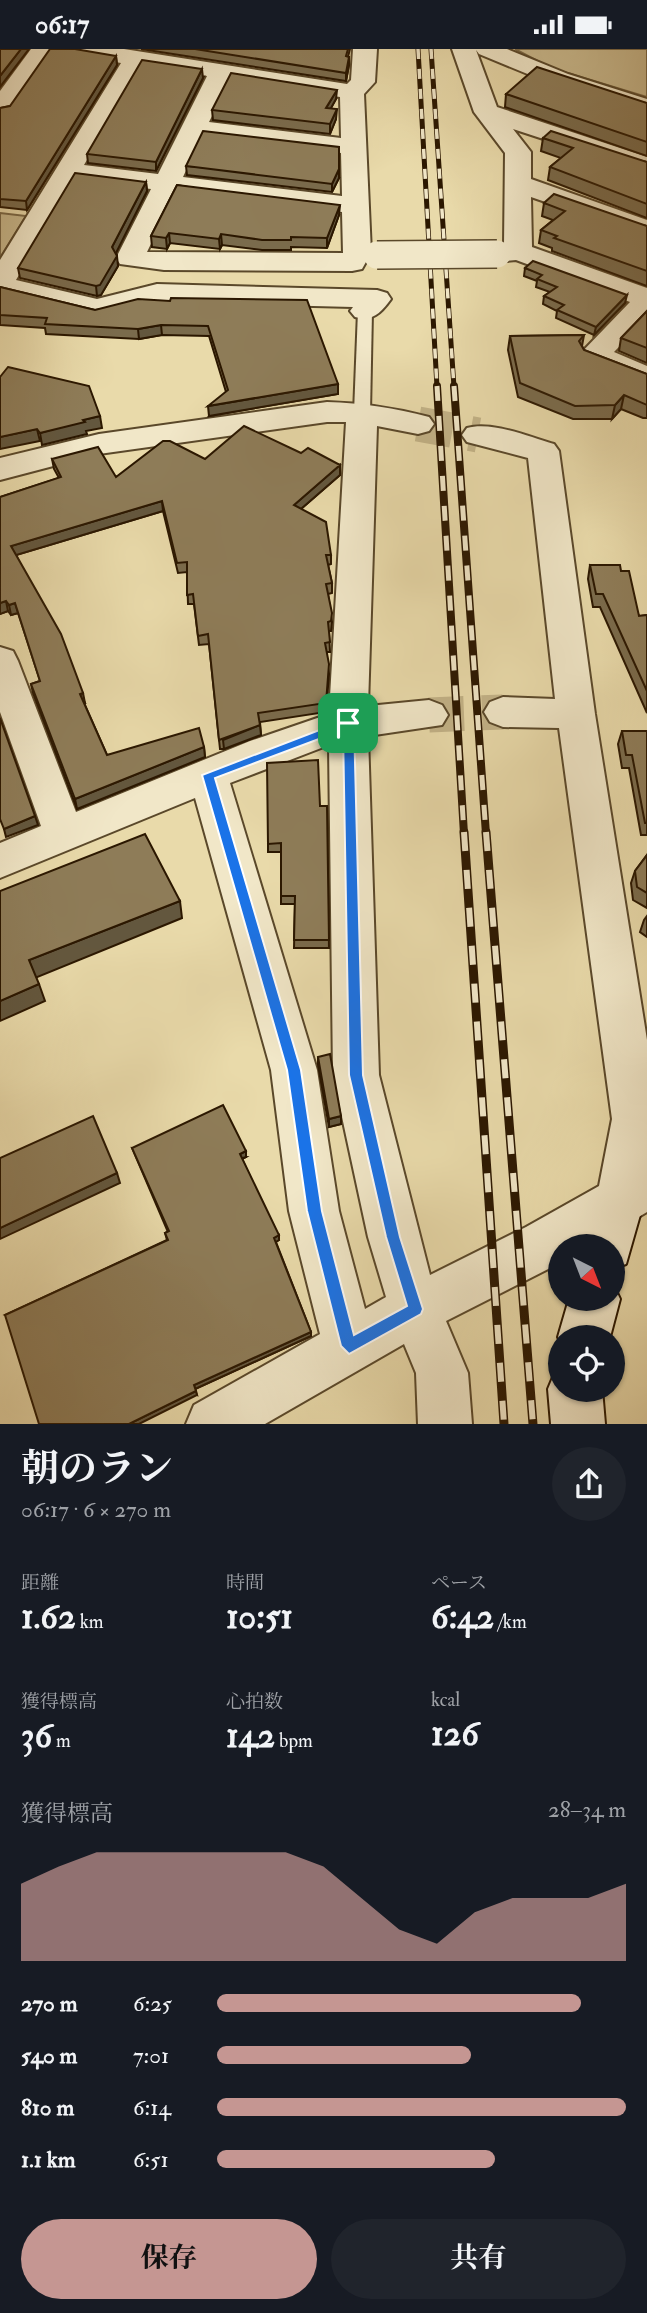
<!DOCTYPE html>
<html lang="ja">
<meta charset="utf-8">
<style>
:root{--surface:#171b24;--page:#20242c;--text:#f1f3f6;--muted:#9ea1a6;--accent:#c59692}
body{margin:0;font-family:"IM FELL Double Pica","Noto Serif JP",serif;background:var(--page);color:var(--text);height:100vh;display:flex;flex-direction:column;font-size:26px;white-space:nowrap}
*{box-sizing:border-box;margin:0}
p{font-size:23px;color:var(--muted)}
.icon{flex:none;width:38px;height:38px;fill:none;stroke:currentColor;stroke-width:2;stroke-linecap:round;stroke-linejoin:round}
.map{position:relative;height:1375px;overflow:hidden}
.panel{display:flex;flex-direction:column;background:var(--surface);flex:1}
.panel>*{flex:none}
.needle{width:46px;rotate:138deg}
.controls{position:absolute;left:548px;top:1185px;display:grid;gap:14px}
.controls a{display:grid;place-items:center;width:77px;height:77px;border-radius:50%;background:var(--surface);box-shadow:0 2px 5px #0004;font-size:35px}
.pin{position:absolute;display:grid;place-items:center;width:60px;height:60px;color:#fff;margin:-30px;border-radius:14px;box-shadow:0 4px 10px #0006}
.round{display:grid;place-items:center;flex:none;width:74px;height:74px;border-radius:37px;background:var(--page)}
.overview{display:flex;align-items:center;justify-content:space-between;height:119px;padding:0 21px}
h1{font-size:38px;font-weight:700;line-height:52px}
.metrics{display:grid;grid-template-columns:repeat(3,1fr);gap:10px;height:119px;padding:7px 21px}
.metrics div{display:grid;align-content:center}
.metrics b{font-size:35px;font-weight:700}
.metrics small{font-size:19px;font-weight:400}
.metrics p{font-size:19px}
.chart{height:196px;padding:14px 21px}
.chart p{display:flex;justify-content:space-between}
.chart svg{width:100%;height:126px;margin-top:7px;fill:var(--accent);opacity:.7}
.primary-button{display:flex;gap:14px;margin-top:auto;padding:14px 21px}
.primary-button a{flex:1;height:80px;border-radius:42px;background:var(--accent);color:#111;font-size:28px;font-weight:700;line-height:80px;text-align:center}
.primary-button a+a{background:var(--page);color:var(--text)}
ul{padding:0 21px;list-style:none;font-size:23px}
li{display:grid;grid-template-columns:112px 84px 1fr;align-items:center;height:52px}
li i{height:18px;border-radius:9px;background:var(--accent)}
.status{display:flex;justify-content:space-between;align-items:center;height:49px;padding:0 35px;background:var(--surface);direction:ltr}
.status svg{height:19px;fill:currentColor}
.map>svg:first-child{display:block}
</style>
<div class="status"><b>06:17</b><svg viewBox="0 0 49 12"><path d="M0 12V9h3v3zM5 12V6h3v6zM10 12V3h3v9zM15 12V0h3v12zM26 1h20v11H26zM47 4h2v5h-2z"/></svg></div>
<div class="map">
<svg width="647" height="1375" viewBox="0 0 647 1375">
<rect width="100%" height="100%" fill="#e9daaa"/>
<filter id="stains"><feTurbulence type="fractalNoise" baseFrequency=".00286" numOctaves="4"/><feColorMatrix values="0 0 0 0 .2 0 0 0 0 .09 0 0 0 0 .02 0 0 0 .5 -.17"/></filter>
<radialGradient id="worn" r=".72"><stop offset=".6" stop-color="#630" stop-opacity="0"/><stop offset="1" stop-color="#630" stop-opacity=".3"/></radialGradient>
<g fill="#c9b98d" stroke="#7a6846" stroke-width="2">
<polygon points="515,0 647,0 647,48 551,19"/>
<polygon points="0,164 26,167 0,209"/>
</g>
<g fill="none" stroke-linecap="round" stroke-linejoin="round">
<g stroke="#c3b388" stroke-width="35" stroke-dasharray="35 18" stroke-linecap="butt">
<polyline points="418,375 478,386"/>
<polyline points="429,666 503,663"/>
</g>
<g stroke="#5a482a" stroke-width="4">
<polygon id="lane" points="365,258 372,262 370,364 362,369 354,364 358,262"/>
</g>
<g stroke="#5a482a" stroke-width="4">
<g id="street">
<polygon points="31,0 55,0 9,64 0,66 0,42"/>
<path d="M 67,0 L 124,0 L 347,35 L 351,31 L 353,0 L 377,0 L 375,33 L 364,45 L 371,204 L 362,220 L 352,222 L 164,221 L 120,215 L 116,209 L 151,140 L 75,131 L 16,231 L 97,250 L 157,235 L 377,241 L 387,244 L 391,250 C 381,264 372,273 355,268 L 350,262 L 353,258 L 157,253 L 97,268 L 0,245 L 0,211 L 121,14 L 71,5 ZM 142,17 L 207,27 L 158,125 L 84,116 ZM 230,31 L 340,48 L 341,89 L 209,73 ZM 202,87 L 341,104 L 342,147 L 183,128 ZM 176,143 L 342,163 L 343,204 L 147,203 Z"/>
<polygon points="452,0 507,0 568,25 647,50 647,65 552,35 479,5 476,1 497,58 647,108 647,124 513,80 531,103 531,130 647,171 647,188 531,148 532,198 647,239 647,269 614,303 647,317 647,337 583,312 579,306 630,253 516,211 497,213 487,211 483,205 487,199 504,196 505,104 474,63"/>
<path d="M 327,353 C 362,354 395,359 429,368 L 434,375 L 429,382 L 418,385 L 377,377 L 368,657 L 429,651 L 442,656 L 448,666 L 442,676 L 368,687 L 379,1026 L 430,1226 L 526,1178 L 599,1137 L 612,1070 L 559,679 L 503,678 L 490,673 L 484,663 L 490,653 L 503,648 L 555,650 L 528,409 L 467,393 L 462,386 L 467,379 C 492,372 529,388 554,395 L 559,402 L 595,665 L 647,991 L 647,1163 L 590,1197 L 560,1197 L 560,1214 L 446,1272 L 468,1324 L 472,1375 L 418,1375 L 416,1324 L 404,1295 L 265,1375 L 186,1375 L 194,1356 L 320,1285 L 289,1162 L 271,1021 L 195,749 L 0,829 L 0,794 L 41,777 L 0,663 L 0,598 L 13,602 L 18,612 L 76,763 L 250,692 L 329,665 L 346,373 L 327,373 L 99,405 L 0,431 L 0,409 L 99,385 ZM 329,696 L 333,1026 L 368,1188 L 386,1248 L 365,1260 L 339,1162 L 317,1021 L 230,734 Z"/>
</g>
</g>
<g stroke="#2b1700" stroke-width="4">
<g id="secondary">
<polygon points="620,1128 637,1135 644,1152 626,1215 612,1220 612,1197 583,1197 603,1135"/>
<polygon points="612,1233 620,1250 610,1288 560,1288 560,1293 558,1288 569,1250 612,1250"/>
<polygon points="560,1320 560,1340 602,1340 605,1375 551,1375 548,1340 556,1321"/>
</g>
</g>
<use href="#lane" fill="#f1e7c8" fill-rule="evenodd"/>
<use href="#street" fill="#f1e7c8" fill-rule="evenodd"/>
<use href="#secondary" fill="#f1e7c8" fill-rule="evenodd"/>
<g stroke="#2b1700" stroke-width="5">
<g id="rail-far2">
<polyline points="418,0 437,338"/>
<polyline points="431,0 454,338"/>
</g>
</g>
<g stroke="#2b1700" stroke-width="8">
<g id="rail-far1">
<polyline points="437,337 464,785"/>
<polyline points="454,337 486,785"/>
</g>
</g>
<g stroke="#2b1700" stroke-width="9">
<g id="rail">
<polyline points="464,783 504,1375"/>
<polyline points="486,783 533,1375"/>
</g>
</g>
<use href="#rail-far2" stroke="#f1e7c8" stroke-width="3.5" stroke-dasharray="10" stroke-linecap="butt"/>
<use href="#rail-far1" stroke="#f1e7c8" stroke-width="5" stroke-dasharray="15" stroke-linecap="butt"/>
<use href="#rail" stroke="#f1e7c8" stroke-width="6" stroke-dasharray="19" stroke-linecap="butt"/>
<g stroke="#5a482a" stroke-width="30" stroke-linecap="butt">
<polyline id="street-bridge" points="377,206 497,205"/>
</g>
<use href="#street-bridge" stroke="#f1e7c8" stroke-width="27"/>
</g>
<g fill="#7a6b4c" stroke="#2b1700" stroke-width="2">
<polygon points="141,0 350,0 348,8 349,8 349,16 346,32"/>
<polygon points="116,7 117,16 27,161 0,158 0,59 10,57"/>
<polygon points="203,29 156,122 88,114 87,105"/>
<polygon points="506,45 647,54 647,107 505,58"/>
<polygon points="336,50 331,59 336,70 330,85 213,71 212,61"/>
<polygon points="543,89 647,113 647,169 548,131 550,118 561,109 541,102"/>
<polygon points="186,117 339,129 332,143 187,126"/>
<polygon points="146,133 147,142 115,204 118,217 101,246 97,247 20,229 18,219"/>
<polygon points="177,136 339,166 327,199 291,198 291,201 262,201 222,196 220,200 170,194 167,200 152,198 151,187"/>
<polygon points="544,154 647,177 647,237 552,202 552,199 539,194 541,181 553,171 542,167"/>
<polygon points="525,219 625,254 594,286 556,269 557,262 543,255 544,247 550,243 536,238 537,232 524,227"/>
<polygon points="0,238 95,261 170,252 338,335 338,345 209,367 226,343 209,287 162,286 139,290 46,285 45,279 0,276"/>
<polygon points="647,262 647,314 619,302 621,289"/>
<polygon points="584,286 582,297 584,301 647,325 647,369 643,369 621,360 612,370 573,370 518,348 508,301 510,287"/>
<polygon points="301,404 340,416 340,426 301,460 331,506 331,515 328,516 332,534 332,544 328,545 332,573 331,582 329,582 330,603 326,603 329,625 326,663 260,673 261,686 224,700 220,700 209,595 199,596 194,555 188,555 187,523 178,524 163,462 16,506 85,654 84,654 107,706 204,698 205,708 77,760 33,644 31,635 40,632 18,564 11,566 8,562 0,565 0,448 59,429 54,420 52,410 116,428 205,410"/>
<polygon points="590,516 621,522 639,567 647,566 647,664 600,558 593,558 588,530"/>
<polygon points="622,682 647,682 647,786 641,786 629,719 622,719 618,695"/>
<polygon points="320,757 327,757 329,899 294,899 295,855 281,855 281,803 268,803 268,795"/>
<polygon points="647,806 647,859 633,851 631,834 635,822"/>
<polygon points="647,867 647,888 640,883 644,871"/>
<polygon points="318,1008 341,1075 329,1078 318,1016"/>
<polygon points="132,1099 246,1108 242,1110 279,1191 276,1193 311,1283 311,1287 195,1340 197,1346 5,1266 167,1191 165,1184 168,1183"/>
</g>
<g fill="#63573e" stroke="#2b1700" stroke-width="2">
<polygon points="21,0 29,0 0,38 0,27"/>
<polygon points="116,7 117,16 27,161 26,152"/>
<polygon points="349,8 349,16 346,32 346,24"/>
<polygon points="202,20 203,29 156,122 156,113"/>
<polygon points="337,41 336,50 326,68 326,59"/>
<polygon points="337,60 336,70 330,85 330,75"/>
<polygon points="339,120 339,129 332,143 332,135"/>
<polygon points="146,133 147,142 114,208 112,198"/>
<polygon points="340,156 339,166 327,199 327,189"/>
<polygon points="169,184 170,194 167,200 166,189"/>
<polygon points="221,185 222,196 220,200 219,190"/>
<polygon points="117,207 118,217 101,246 97,247 96,237"/>
<polygon points="627,246 625,254 594,286 596,278"/>
<polygon points="161,276 162,286 139,290 138,280"/>
<polygon points="338,335 338,345 209,367 208,357"/>
<polygon points="624,346 621,360 612,370 615,356"/>
<polygon points="100,367 102,379 86,382 87,385 42,396 40,384 83,371"/>
<polygon points="37,380 40,392 0,400 0,388"/>
<polygon points="340,416 340,426 294,466 294,456"/>
<polygon points="162,452 163,462 13,507 11,497"/>
<polygon points="6,552 8,562 0,565 0,554"/>
<polygon points="15,554 18,564 11,566 9,556"/>
<polygon points="83,644 85,654 82,655 80,645"/>
<polygon points="260,676 261,686 224,700 223,691"/>
<polygon points="204,698 205,708 77,760 75,750"/>
<polygon points="35,767 38,776 6,788 4,780"/>
<polygon points="180,852 182,869 35,929 29,911"/>
<polygon points="39,935 45,952 0,972 0,952"/>
<polygon points="341,1067 341,1075 329,1078 329,1070"/>
<polygon points="246,1102 246,1108 240,1110 240,1105"/>
<polygon points="117,1124 120,1134 0,1190 0,1179"/>
<polygon points="279,1186 279,1191 274,1194 274,1189"/>
<polygon points="311,1283 311,1287 195,1340 194,1336"/>
<polygon points="196,1342 197,1346 139,1375 129,1375"/>
</g>
<g fill="#8e7c58" stroke="#2b1700" stroke-width="2">
<polygon points="0,0 21,0 0,27"/>
<polygon points="50,0 75,0 116,7 26,152 0,150 0,59 10,57"/>
<polygon points="195,0 348,0 346,7 349,8 346,24"/>
<polygon points="142,11 202,20 156,113 87,105"/>
<polygon points="537,18 647,54 647,93 506,45"/>
<polygon points="231,24 337,41 326,59 337,60 330,75 212,61"/>
<polygon points="203,82 339,98 339,120 332,135 186,117"/>
<polygon points="551,82 647,113 647,155 550,118 573,99 543,89"/>
<polygon points="75,124 146,133 112,198 117,207 100,236 96,237 18,219"/>
<polygon points="177,136 340,156 327,189 291,188 291,191 262,191 221,185 219,190 169,184 166,189 151,187"/>
<polygon points="554,145 647,177 647,222 554,189 557,187 541,181 565,162 544,154"/>
<polygon points="533,212 627,246 596,278 557,261 564,256 544,247 557,238 537,230 542,226 525,219"/>
<polygon points="0,238 95,261 138,250 170,252 171,249 307,251 338,335 208,357 228,341 208,277 161,276 138,280 45,275 47,269 0,266"/>
<polygon points="647,262 647,299 621,289"/>
<polygon points="584,286 579,292 584,301 647,325 647,356 624,346 615,356 575,357 520,334 510,287"/>
<polygon points="8,318 89,337 100,367 83,371 85,373 40,384 37,380 0,388 0,328"/>
<polygon points="244,377 301,404 308,399 340,416 294,456 326,473 331,506 326,506 332,534 326,535 332,564 331,572 328,573 330,593 325,594 329,615 326,654 258,664 260,676 219,691 208,585 198,587 193,545 187,546 187,513 177,514 162,452 11,497 61,585 83,644 80,645 107,706 199,679 204,698 75,750 31,635 40,632 15,554 9,556 6,552 0,554 0,448 61,428 52,410 98,398 116,428 163,392 170,392 205,410"/>
<polygon points="590,516 620,516 621,522 629,522 639,567 647,566 647,642 603,545 596,545"/>
<polygon points="0,669 35,767 4,780 0,770"/>
<polygon points="622,682 647,682 647,774 645,774 632,706 626,706"/>
<polygon points="318,711 320,757 327,757 329,891 294,891 295,847 281,847 281,794 268,795 267,714"/>
<polygon points="145,785 180,852 29,911 39,935 0,952 0,842"/>
<polygon points="647,806 647,844 637,838 635,822"/>
<polygon points="330,1005 341,1067 329,1070 318,1008"/>
<polygon points="223,1056 246,1102 240,1105 279,1186 274,1189 311,1283 194,1336 196,1342 129,1375 39,1375 5,1266 168,1191 165,1184 169,1182 132,1099"/>
<polygon points="93,1067 117,1124 0,1179 0,1109"/>
</g>
<path fill="#1a73e8" stroke="#fff" stroke-width="2" fill-rule="evenodd" d="M 348,670 L 354,674 L 363,1026 L 400,1188 L 423,1260 L 421,1265 L 349,1305 L 341,1297 L 307,1162 L 287,1021 L 202,726 ZM 343,681 L 349,1026 L 386,1188 L 407,1257 L 354,1286 L 322,1162 L 301,1021 L 215,729 Z"/>
<rect width="100%" height="100%" filter="url(#stains)"/>
<rect width="100%" height="100%" fill="url(#worn)"/>
</svg>
<div class="controls">
<a><svg class="needle" viewBox="-14 -14 28 28"><path d="M0-13l5 13h-10z" fill="#e53935"/><path d="M0 13l5-13h-10z" fill="#9ea1a6"/></svg></a>
<a><svg class="icon" aria-label="locate" viewBox="0 0 24 24"><circle cx="12" cy="12" r="6"/><path d="M12 2v4M12 18v4M2 12h4M18 12h4"/></svg></a>
</div>
<div class="pin" style="left:348px;top:674px;background:#1e9e55"><svg class="icon" aria-label="arrive" viewBox="0 0 24 24"><path d="M6 21V4h12l-3 4 3 4H6"/></svg></div>
</div>
<section class="panel">
<div class="overview"><div><h1>朝のラン</h1><p>06:17 · 6 × 270 m</p></div><a class="round"><svg class="icon" aria-label="share" viewBox="0 0 24 24"><path d="M12 15V3M7 8l5-5 5 5M5 13v7h14v-7"/></svg></a></div>
<div class="metrics">
<div><p>距離</p><b>1.62<small> km</small></b></div>
<div><p>時間</p><b>10:51</b></div>
<div><p>ペース</p><b>6:42<small> /km</small></b></div>
</div>
<div class="metrics">
<div><p>獲得標高</p><b>36<small> m</small></b></div>
<div><p>心拍数</p><b>142<small> bpm</small></b></div>
<div><p>kcal</p><b>126</b></div>
</div>
<div class="chart"><p><span>獲得標高</span>28–34 m</p>
<svg viewBox="0 0 160 44" preserveAspectRatio="none"><path d="M0 44V17L10 11L20 6L30 6L40 6L50 6L60 6L70 6L80 11L90 22L100 33L110 38L120 27L130 22L140 22L150 22L160 17V44z"/></svg>
</div>
<ul>
<li><b>270 m</b>6:25<i style="width:89%"></i></li>
<li><b>540 m</b>7:01<i style="width:62%"></i></li>
<li><b>810 m</b>6:14<i style="width:100%"></i></li>
<li><b>1.1 km</b>6:51<i style="width:68%"></i></li>
</ul>
<div class="primary-button"><a>保存</a><a>共有</a></div>
</section>
